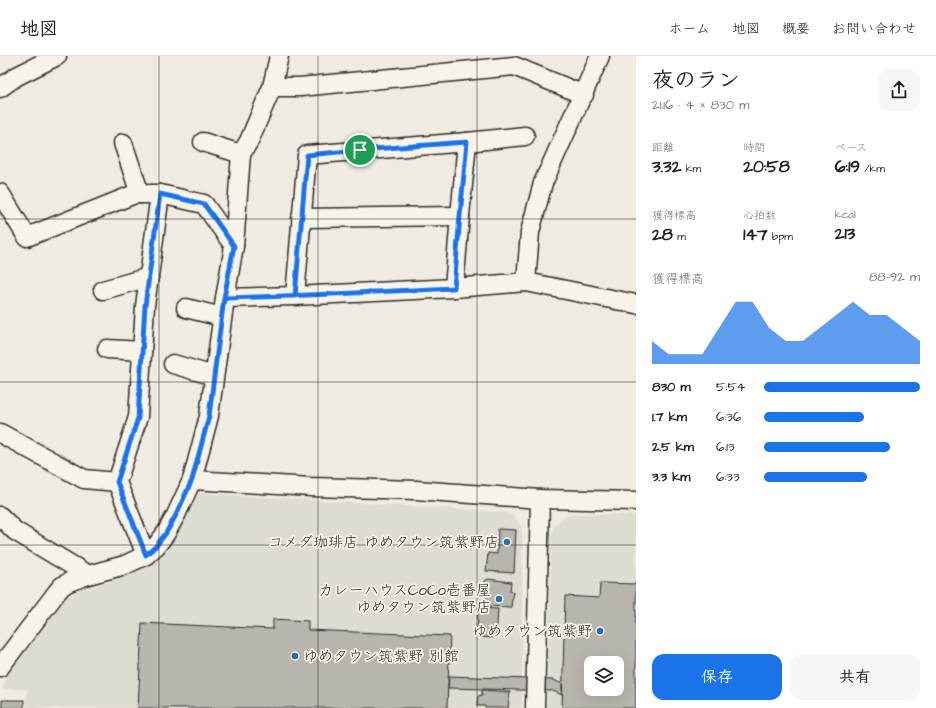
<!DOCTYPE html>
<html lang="ja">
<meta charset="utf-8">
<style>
:root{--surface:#fff;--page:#f6f6f6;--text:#202124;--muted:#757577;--line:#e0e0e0;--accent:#1a73e8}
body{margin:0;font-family:"Architects Daughter","Klee One",sans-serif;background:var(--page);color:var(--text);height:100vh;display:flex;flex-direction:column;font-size:15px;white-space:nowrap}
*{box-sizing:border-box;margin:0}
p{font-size:13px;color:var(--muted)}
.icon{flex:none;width:22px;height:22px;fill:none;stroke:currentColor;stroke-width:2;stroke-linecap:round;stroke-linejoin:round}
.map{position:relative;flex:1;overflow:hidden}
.details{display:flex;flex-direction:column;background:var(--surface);width:300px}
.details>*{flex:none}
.buttons{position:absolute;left:584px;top:600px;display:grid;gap:8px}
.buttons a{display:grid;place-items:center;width:40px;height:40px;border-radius:8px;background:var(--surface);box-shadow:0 4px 16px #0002;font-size:20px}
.pin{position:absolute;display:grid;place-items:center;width:34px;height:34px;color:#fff;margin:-17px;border:2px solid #fff;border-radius:50%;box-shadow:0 1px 4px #0007}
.round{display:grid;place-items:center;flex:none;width:42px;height:42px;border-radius:12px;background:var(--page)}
.head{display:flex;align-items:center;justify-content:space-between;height:68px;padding:0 16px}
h1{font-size:22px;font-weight:700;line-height:30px}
.figures{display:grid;grid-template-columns:repeat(3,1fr);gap:6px;height:68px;padding:4px 16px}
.figures div{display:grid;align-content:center}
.figures b{font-size:17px;font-weight:700}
.figures small{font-size:11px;font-weight:400}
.figures p{font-size:11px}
.chart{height:112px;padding:8px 16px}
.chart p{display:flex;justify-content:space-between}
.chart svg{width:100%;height:72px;margin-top:4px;fill:var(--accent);opacity:.7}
.primary-button{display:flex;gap:8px;margin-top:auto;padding:8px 16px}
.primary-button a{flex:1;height:46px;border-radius:12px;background:var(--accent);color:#fff;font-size:16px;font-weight:700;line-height:46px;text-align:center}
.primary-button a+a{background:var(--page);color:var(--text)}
ul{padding:0 16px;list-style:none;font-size:13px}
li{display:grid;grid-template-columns:64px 48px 1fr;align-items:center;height:30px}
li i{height:10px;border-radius:5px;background:var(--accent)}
header{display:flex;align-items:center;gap:24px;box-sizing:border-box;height:56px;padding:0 20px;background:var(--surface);border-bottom:1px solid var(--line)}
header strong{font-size:19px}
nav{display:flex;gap:22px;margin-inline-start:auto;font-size:14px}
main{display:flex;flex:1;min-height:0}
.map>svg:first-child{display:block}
</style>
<header>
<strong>地図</strong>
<nav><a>ホーム</a><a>地図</a><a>概要</a><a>お問い合わせ</a></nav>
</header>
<main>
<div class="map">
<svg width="636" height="652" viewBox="0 0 636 652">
<rect width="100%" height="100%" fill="#efebe0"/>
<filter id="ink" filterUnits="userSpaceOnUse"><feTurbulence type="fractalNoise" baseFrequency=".025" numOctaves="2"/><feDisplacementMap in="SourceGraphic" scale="8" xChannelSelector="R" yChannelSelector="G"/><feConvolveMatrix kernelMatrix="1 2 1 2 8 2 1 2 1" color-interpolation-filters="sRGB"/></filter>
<g filter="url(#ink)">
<path fill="#dedbd1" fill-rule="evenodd" d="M 199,437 L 503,456 L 509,457 L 516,463 L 521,471 L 522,475 L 522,625 L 548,625 L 551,479 L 555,468 L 565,461 L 569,459 L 582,458 L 636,459 L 636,652 L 547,652 L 547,633 L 523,632 L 522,652 L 26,652 L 27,633 L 3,633 L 6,620 L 12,609 L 55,552 L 64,542 L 77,535 L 109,526 L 144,509 L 175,481 ZM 591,607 L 617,607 L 617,633 L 591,633 Z"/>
<g fill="#b8b5ae" stroke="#2b2b2b" fill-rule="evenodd">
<polygon points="498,473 516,474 514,517 486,515 488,497 497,498"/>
<polygon points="488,523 511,526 510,535 513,536 511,551 485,550 486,537 483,536 485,525"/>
<path d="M 600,527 L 636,528 L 636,652 L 562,652 L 565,540 L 599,542 ZM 591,607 L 617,607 L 617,633 L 591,633 Z"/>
<polygon points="478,552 498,553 496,582 479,581 479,577 477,577"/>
<polygon points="273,563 308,565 308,574 450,580 447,652 138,652 142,567 273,573"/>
<polygon points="449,620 554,624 562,628 562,639 553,635 448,632"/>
<polygon points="482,634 510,636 508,652 485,652 485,650 477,650 478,640 482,639"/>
<rect x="2" y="644" width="22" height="8"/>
</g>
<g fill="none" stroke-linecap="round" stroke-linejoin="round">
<g stroke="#2b2b2b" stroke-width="21">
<g id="minor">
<polyline points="272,31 300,31 514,10 584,39"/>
<polyline points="0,32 17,20 57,0"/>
<polyline points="203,86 241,98"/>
<polyline points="467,86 525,80"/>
<polyline points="123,87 140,138"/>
<polyline points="0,137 27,181 135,138 160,138 204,148 234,190"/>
<polyline points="301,162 460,160"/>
<polyline points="526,226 530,176 543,127 600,0"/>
<polyline points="103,234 149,221"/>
<polyline points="295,240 307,99 467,86 460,160 454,232"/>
<polyline points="225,242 295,240 454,232 526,226 636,248"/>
<polyline points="186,252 222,261"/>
<polyline points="107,293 142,295"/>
<polyline points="173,308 214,320"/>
<polyline points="0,377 84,423 117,426"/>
<polyline points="192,424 311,431 416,434 540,443 636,445"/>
<polyline points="0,460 15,475 88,519"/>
<polyline points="146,499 117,426 138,361 145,250 160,138"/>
<polyline points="0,611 57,536 62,530 69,526 88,519 125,509 146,499 156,490 166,477 176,459 192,424 209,360 225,242 234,190 241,98 249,85 272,31 279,0"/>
<polyline points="535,652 540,443"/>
</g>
</g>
<use href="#minor" stroke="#f7f3e8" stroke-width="18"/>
</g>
</g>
<g fill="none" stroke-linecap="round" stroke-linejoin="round" filter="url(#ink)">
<g stroke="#fff" stroke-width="8">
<path id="route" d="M 360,94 L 307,99 L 295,240 L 224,242 L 234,190 L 204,148 L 160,138 L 145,250 L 138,362 L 117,426 L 146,499 L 156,490 L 166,477 L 176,459 L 192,424 L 209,360 L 224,242 C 301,240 378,236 454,232 L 460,160 L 467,86 L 360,94"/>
</g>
<use href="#route" stroke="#1a73e8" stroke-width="5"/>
</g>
<path fill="none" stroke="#2b2b2b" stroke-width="1" stroke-opacity="0.55" d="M 159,0 L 159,652M 318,0 L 318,652M 477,0 L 477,652M 0,163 L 636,163M 0,326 L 636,326M 0,489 L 636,489"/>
<g fill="#1f6fb2" stroke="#f7f3e8" stroke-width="1.5">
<circle cx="507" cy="486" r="4"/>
<circle cx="499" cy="543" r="4"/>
<circle cx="600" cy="575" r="4"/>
<circle cx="295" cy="600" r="4"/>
</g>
<g text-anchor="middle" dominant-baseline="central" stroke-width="3.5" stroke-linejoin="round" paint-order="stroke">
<g font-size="15" fill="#2b2b2b" stroke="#f7f3e8" text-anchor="end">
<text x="499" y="486">コメダ珈琲店 ゆめタウン筑紫野店</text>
<text x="491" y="534">カレーハウスCoCo壱番屋<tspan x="491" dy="17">ゆめタウン筑紫野店</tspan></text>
<text x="592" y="575">ゆめタウン筑紫野</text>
<text x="303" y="600" text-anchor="start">ゆめタウン筑紫野 別館</text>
</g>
</g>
</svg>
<div class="buttons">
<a><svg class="icon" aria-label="layers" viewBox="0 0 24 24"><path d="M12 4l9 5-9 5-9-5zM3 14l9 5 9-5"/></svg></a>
</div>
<div class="pin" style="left:360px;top:94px;background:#1e9e55"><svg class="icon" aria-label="arrive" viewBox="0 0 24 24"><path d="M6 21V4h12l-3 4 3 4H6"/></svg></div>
</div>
<section class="details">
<div class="head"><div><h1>夜のラン</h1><p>21:16 · 4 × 830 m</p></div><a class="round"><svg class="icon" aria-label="share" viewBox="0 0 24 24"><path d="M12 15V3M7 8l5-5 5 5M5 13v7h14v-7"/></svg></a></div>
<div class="figures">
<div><p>距離</p><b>3.32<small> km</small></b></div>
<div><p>時間</p><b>20:58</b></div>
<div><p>ペース</p><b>6:19<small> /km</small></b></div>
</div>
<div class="figures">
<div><p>獲得標高</p><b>28<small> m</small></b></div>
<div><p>心拍数</p><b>147<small> bpm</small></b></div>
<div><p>kcal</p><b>213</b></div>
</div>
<div class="chart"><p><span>獲得標高</span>88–92 m</p>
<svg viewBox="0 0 160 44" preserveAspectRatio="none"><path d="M0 44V30L10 38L20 38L30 38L40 22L50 6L60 6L70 22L80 30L90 30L100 22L110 14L120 6L130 14L140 14L150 22L160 30V44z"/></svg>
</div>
<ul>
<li><b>830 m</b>5:54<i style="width:100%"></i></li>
<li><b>1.7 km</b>6:36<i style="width:64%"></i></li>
<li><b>2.5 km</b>6:13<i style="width:81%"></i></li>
<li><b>3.3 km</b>6:33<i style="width:66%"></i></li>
</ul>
<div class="primary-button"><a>保存</a><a>共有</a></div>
</section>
</main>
